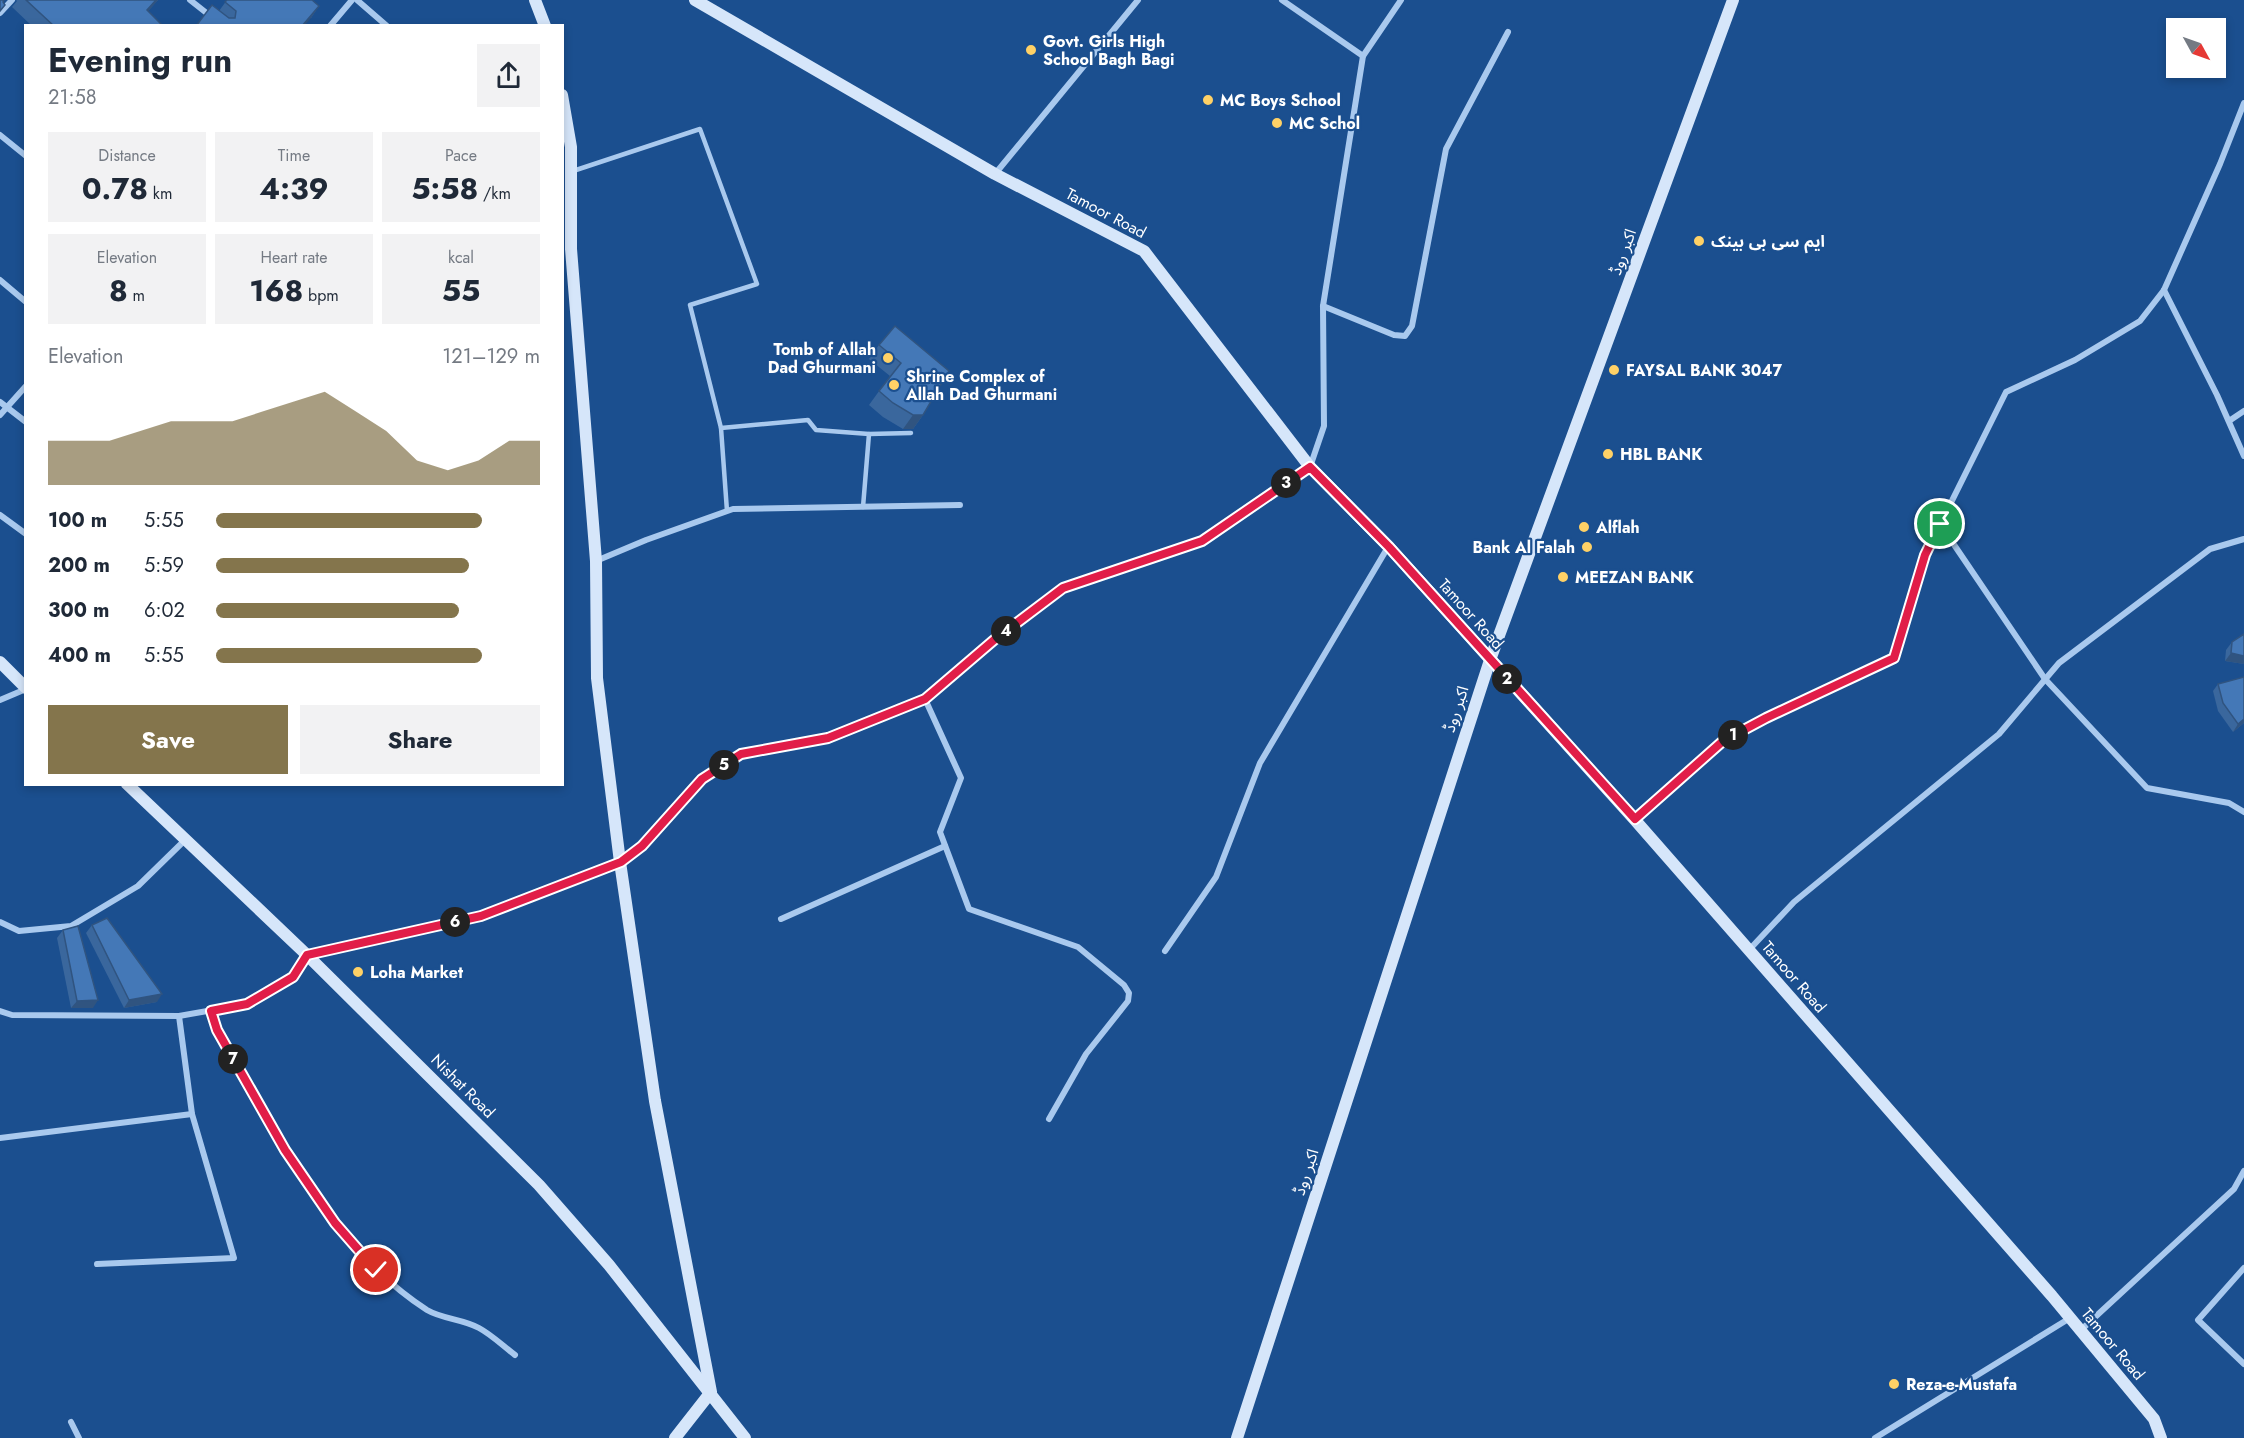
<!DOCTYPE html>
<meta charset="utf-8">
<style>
:root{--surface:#fff;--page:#f2f2f3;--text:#1f2937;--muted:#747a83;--accent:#84754c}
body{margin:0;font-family:Jost,"Noto Sans Arabic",sans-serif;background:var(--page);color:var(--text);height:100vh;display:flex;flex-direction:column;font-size:22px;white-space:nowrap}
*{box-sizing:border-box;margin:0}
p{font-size:20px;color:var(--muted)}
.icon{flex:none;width:33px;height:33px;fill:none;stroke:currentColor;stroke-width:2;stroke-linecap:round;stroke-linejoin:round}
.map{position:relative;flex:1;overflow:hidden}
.sheet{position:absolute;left:24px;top:24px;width:540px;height:762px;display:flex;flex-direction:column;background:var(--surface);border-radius:0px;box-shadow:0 3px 9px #0003}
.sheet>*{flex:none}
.needle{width:39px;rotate:130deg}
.tools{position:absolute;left:2166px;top:18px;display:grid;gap:12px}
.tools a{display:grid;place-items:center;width:60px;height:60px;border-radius:0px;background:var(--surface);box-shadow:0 3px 9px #0003;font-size:30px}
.pin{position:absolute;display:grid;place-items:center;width:51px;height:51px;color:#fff;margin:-26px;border:3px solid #fff;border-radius:50%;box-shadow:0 2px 6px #0007}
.km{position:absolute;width:30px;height:30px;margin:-15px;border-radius:50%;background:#222;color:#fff;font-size:16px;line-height:30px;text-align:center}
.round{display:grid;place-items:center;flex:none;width:63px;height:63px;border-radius:0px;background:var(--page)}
.head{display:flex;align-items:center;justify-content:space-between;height:102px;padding:0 24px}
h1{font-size:33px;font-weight:700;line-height:45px}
.figures{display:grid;grid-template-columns:repeat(3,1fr);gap:9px;height:102px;padding:6px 24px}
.figures div{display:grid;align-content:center;border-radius:0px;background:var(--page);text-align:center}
.figures b{font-size:30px;font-weight:700}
.figures small{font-size:16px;font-weight:400}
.figures p{font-size:16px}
.chart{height:168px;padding:12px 24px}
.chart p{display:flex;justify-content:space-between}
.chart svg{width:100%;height:108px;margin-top:6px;fill:var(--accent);opacity:.7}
.primary-button{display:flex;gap:12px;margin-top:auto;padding:12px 24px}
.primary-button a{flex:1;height:69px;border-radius:0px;background:var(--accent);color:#fff;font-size:24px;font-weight:700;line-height:69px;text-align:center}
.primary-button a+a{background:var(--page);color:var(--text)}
ul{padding:0 24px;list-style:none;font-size:20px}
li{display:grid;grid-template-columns:96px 72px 1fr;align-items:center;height:45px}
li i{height:15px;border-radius:8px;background:var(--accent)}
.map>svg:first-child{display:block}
</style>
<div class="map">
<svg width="2244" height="1438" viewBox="0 0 2244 1438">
<rect width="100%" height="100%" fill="#1b4f8f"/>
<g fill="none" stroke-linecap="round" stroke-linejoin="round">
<g stroke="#a9c9ee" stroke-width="4.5">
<polyline points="573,171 700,129 757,284 690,305 721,428 727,511"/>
<polyline points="721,428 808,420 816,430 869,434 911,433"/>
<polyline points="863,507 869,434"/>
</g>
<g stroke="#a9c9ee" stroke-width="6">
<polyline points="190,0 223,26"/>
<polyline points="357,0 387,26"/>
<polyline points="1282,0 1363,56"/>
<polyline points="0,13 12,0"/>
<polyline points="330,26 352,0"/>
<polyline points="0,135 26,156"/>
<polyline points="995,174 1138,0"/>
<polyline points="0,280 26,302"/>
<polyline points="2164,290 2217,395 2244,456"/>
<polyline points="1323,306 1394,335 1405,336 1412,326 1446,149 1508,32"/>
<polyline points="0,402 26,422"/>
<polyline points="0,415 26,386"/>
<polyline points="2229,421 2244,411"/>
<polyline points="0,515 26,534"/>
<polyline points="1940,524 2045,679 2147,788 2229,803 2244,812"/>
<polyline points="596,561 646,540 733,509 960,505"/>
<polyline points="925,699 961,778 940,832 969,909 1078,947 1124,985 1129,993 1128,1001 1086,1054 1049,1119"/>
<polyline points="0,700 26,689"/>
<polyline points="1635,820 1723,741 1766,718 1894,658 1925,555 2006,392 2075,360 2140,321 2164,290 2220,164 2244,103"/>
<polyline points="781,919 945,846"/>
<polyline points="0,922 19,931 71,926 138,886 185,840"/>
<polyline points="1749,950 1794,902 1999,734 2059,663 2210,549 2244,539"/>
<polyline points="1165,951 1216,877 1260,763 1388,547"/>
<polyline points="0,1011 12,1015 179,1016 247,1004 293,977 307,955 481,916 620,862 642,847 702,779 741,754 828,738 925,699 994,640 1063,588 1202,541 1310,467 1324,426 1323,306 1363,56 1401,0"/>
<path d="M 211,1011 L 217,1030 C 272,1128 329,1247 427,1310 C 442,1319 463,1319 479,1328 C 492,1335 503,1346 515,1355"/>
<polyline points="0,1138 192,1114"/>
<polyline points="97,1264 234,1258 192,1114 179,1016"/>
<polyline points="2244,1268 2198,1320 2244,1364"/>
<polyline points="2081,1330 2234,1189 2244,1171"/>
<polyline points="71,1422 79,1438"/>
<polyline points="1875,1438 2070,1318"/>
</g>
<g stroke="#d6e6fa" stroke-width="12">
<polyline points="535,0 545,26"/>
<polyline points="695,0 995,174 1144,251 1310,467 1389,547 1635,820 2052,1296 2154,1419 2161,1438"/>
<polyline points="562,95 571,147 571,249 596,561 597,678 620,862 655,1101 711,1392 675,1438"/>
<polyline points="0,662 26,688"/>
<polyline points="127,784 307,955 539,1185 609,1265 745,1438"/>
<polyline points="1237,1438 1490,660 1733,0"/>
</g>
</g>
<g fill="#3a679d">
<polygon points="16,0 158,0 148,11 163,26 32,26 12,7 17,1"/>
<polygon points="227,0 319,6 311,18 196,26 219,11"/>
<polygon points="895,326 923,415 913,429 903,429 883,417 869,405 890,376 869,359 879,345"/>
<polygon points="2244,634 2244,664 2225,661 2226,650 2232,642"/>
<polygon points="2218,684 2244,723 2233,732 2218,711 2213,691"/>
<polygon points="92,925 157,1002 124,1008 86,933"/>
<polygon points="63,930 93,1008 71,1008 57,938"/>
</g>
<g fill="#305480">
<polygon points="156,0 158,0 139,22 147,10"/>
<polygon points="319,6 311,18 304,26 302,26"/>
<polygon points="913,415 923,415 913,429 903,429"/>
<polygon points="2231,653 2244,656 2244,664 2225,661"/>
<polygon points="2244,719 2244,723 2233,732 2238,724"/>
<polygon points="162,994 157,1002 124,1008 129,1000"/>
<polygon points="98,1000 93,1008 71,1008 77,1001"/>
</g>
<g fill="#4478b7" stroke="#305480" stroke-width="1.5">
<polygon points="0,0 4,0 3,2 5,5 0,11"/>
<polygon points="26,0 156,0 147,10 163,26 54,26"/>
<polygon points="227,0 312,0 319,6 302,26 196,26 212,5 229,18 235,18 236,11 225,2"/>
<polygon points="895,326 949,371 923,415 913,415 893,403 879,391 901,363 879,345"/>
<polygon points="2244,634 2244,656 2231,653 2232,642"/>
<polygon points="2244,677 2244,719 2238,724 2223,703 2218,684"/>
<polygon points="107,918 162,994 129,1000 92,925"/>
<polygon points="78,926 98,1000 77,1001 63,930"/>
</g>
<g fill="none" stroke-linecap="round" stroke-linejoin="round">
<g stroke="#fff" stroke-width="12">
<polyline id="route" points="376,1270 335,1223 285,1150 217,1030 211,1011 247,1004 293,977 307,955 481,916 621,862 642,846 702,779 741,754 828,738 925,699 994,640 1063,588 1202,541 1310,467 1389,547 1635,819 1723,741 1766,718 1894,658 1925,555 1940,524"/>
</g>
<use href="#route" stroke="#e11d48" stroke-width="8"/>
</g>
<g fill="#ffd166" stroke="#1b4f8f" stroke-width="2">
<circle cx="1031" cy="50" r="6"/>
<circle cx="1208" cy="100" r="6"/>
<circle cx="1277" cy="123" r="6"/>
<circle cx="1699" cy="241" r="6"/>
<circle cx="888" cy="358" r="6"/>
<circle cx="1614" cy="370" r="6"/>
<circle cx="894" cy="385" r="6"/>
<circle cx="1608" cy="454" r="6"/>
<circle cx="1584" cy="527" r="6"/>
<circle cx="1587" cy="547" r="6"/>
<circle cx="1563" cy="577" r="6"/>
<circle cx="358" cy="972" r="6"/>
<circle cx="1894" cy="1384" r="6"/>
</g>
<g text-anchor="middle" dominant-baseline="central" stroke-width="4.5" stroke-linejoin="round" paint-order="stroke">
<g font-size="16" font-weight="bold" fill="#fff" stroke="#1b4f8f" text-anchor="start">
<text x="1043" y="41">Govt. Girls High<tspan x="1043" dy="18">School Bagh Bagi</tspan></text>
<text x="1220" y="100">MC Boys School</text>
<text x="1289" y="123">MC Schol</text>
<text x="1711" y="241">ایم سی بی بینک</text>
<text x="876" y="349" text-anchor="end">Tomb of Allah<tspan x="876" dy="18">Dad Ghurmani</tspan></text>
<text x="1626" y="370">FAYSAL BANK 3047</text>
<text x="906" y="376">Shrine Complex of<tspan x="906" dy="18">Allah Dad Ghurmani</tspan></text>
<text x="1620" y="454">HBL BANK</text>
<text x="1596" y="527">Alflah</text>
<text x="1575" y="547" text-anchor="end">Bank Al Falah</text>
<text x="1575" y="577">MEEZAN BANK</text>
<text x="370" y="972">Loha Market</text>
<text x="1906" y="1384">Reza-e-Mustafa</text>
</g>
<g font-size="16" fill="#fff" stroke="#1b4f8f">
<text transform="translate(1106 213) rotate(28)">Tamoor Road</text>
<text transform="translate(1623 252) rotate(-70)">اکبر روڈ</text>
<text transform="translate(1471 614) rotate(48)">Tamoor Road</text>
<text transform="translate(1456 709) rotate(-72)">اکبر روڈ</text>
<text transform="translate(1794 977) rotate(49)">Tamoor Road</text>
<text transform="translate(463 1086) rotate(45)">Nishat Road</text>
<text transform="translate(1306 1172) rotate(-72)">اکبر روڈ</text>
<text transform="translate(2113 1344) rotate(50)">Tamoor Road</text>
</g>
</g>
</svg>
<div class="tools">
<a><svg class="needle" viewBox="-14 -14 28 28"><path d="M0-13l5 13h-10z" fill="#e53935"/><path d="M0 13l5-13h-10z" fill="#747a83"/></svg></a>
</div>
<div class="pin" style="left:1940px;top:524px;background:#1e9e55"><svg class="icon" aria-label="arrive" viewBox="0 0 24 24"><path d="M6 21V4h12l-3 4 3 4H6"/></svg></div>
<div class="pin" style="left:376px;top:1270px;background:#d93025"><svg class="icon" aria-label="check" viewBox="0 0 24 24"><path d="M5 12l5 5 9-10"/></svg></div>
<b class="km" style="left:1733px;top:735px">1</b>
<b class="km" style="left:1507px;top:679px">2</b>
<b class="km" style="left:1286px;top:483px">3</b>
<b class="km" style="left:1006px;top:631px">4</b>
<b class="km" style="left:724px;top:765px">5</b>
<b class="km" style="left:455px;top:922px">6</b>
<b class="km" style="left:233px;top:1059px">7</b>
<section class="sheet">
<div class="head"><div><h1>Evening run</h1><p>21:58</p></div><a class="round"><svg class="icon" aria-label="share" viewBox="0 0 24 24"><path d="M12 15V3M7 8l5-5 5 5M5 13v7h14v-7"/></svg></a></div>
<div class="figures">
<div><p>Distance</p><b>0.78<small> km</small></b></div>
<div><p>Time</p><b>4:39</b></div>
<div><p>Pace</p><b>5:58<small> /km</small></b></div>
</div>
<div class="figures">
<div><p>Elevation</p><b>8<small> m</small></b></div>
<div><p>Heart rate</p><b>168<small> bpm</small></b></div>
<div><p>kcal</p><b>55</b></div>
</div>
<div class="chart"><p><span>Elevation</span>121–129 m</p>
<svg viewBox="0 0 160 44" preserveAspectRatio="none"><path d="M0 44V26L10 26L20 26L30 22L40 18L50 18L60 18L70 14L80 10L90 6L100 14L110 22L120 34L130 38L140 34L150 26L160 26V44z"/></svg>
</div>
<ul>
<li><b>100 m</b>5:55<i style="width:82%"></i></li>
<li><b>200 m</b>5:59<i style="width:78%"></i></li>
<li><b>300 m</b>6:02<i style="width:75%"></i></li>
<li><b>400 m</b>5:55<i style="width:82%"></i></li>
</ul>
<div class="primary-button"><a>Save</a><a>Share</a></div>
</section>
</div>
